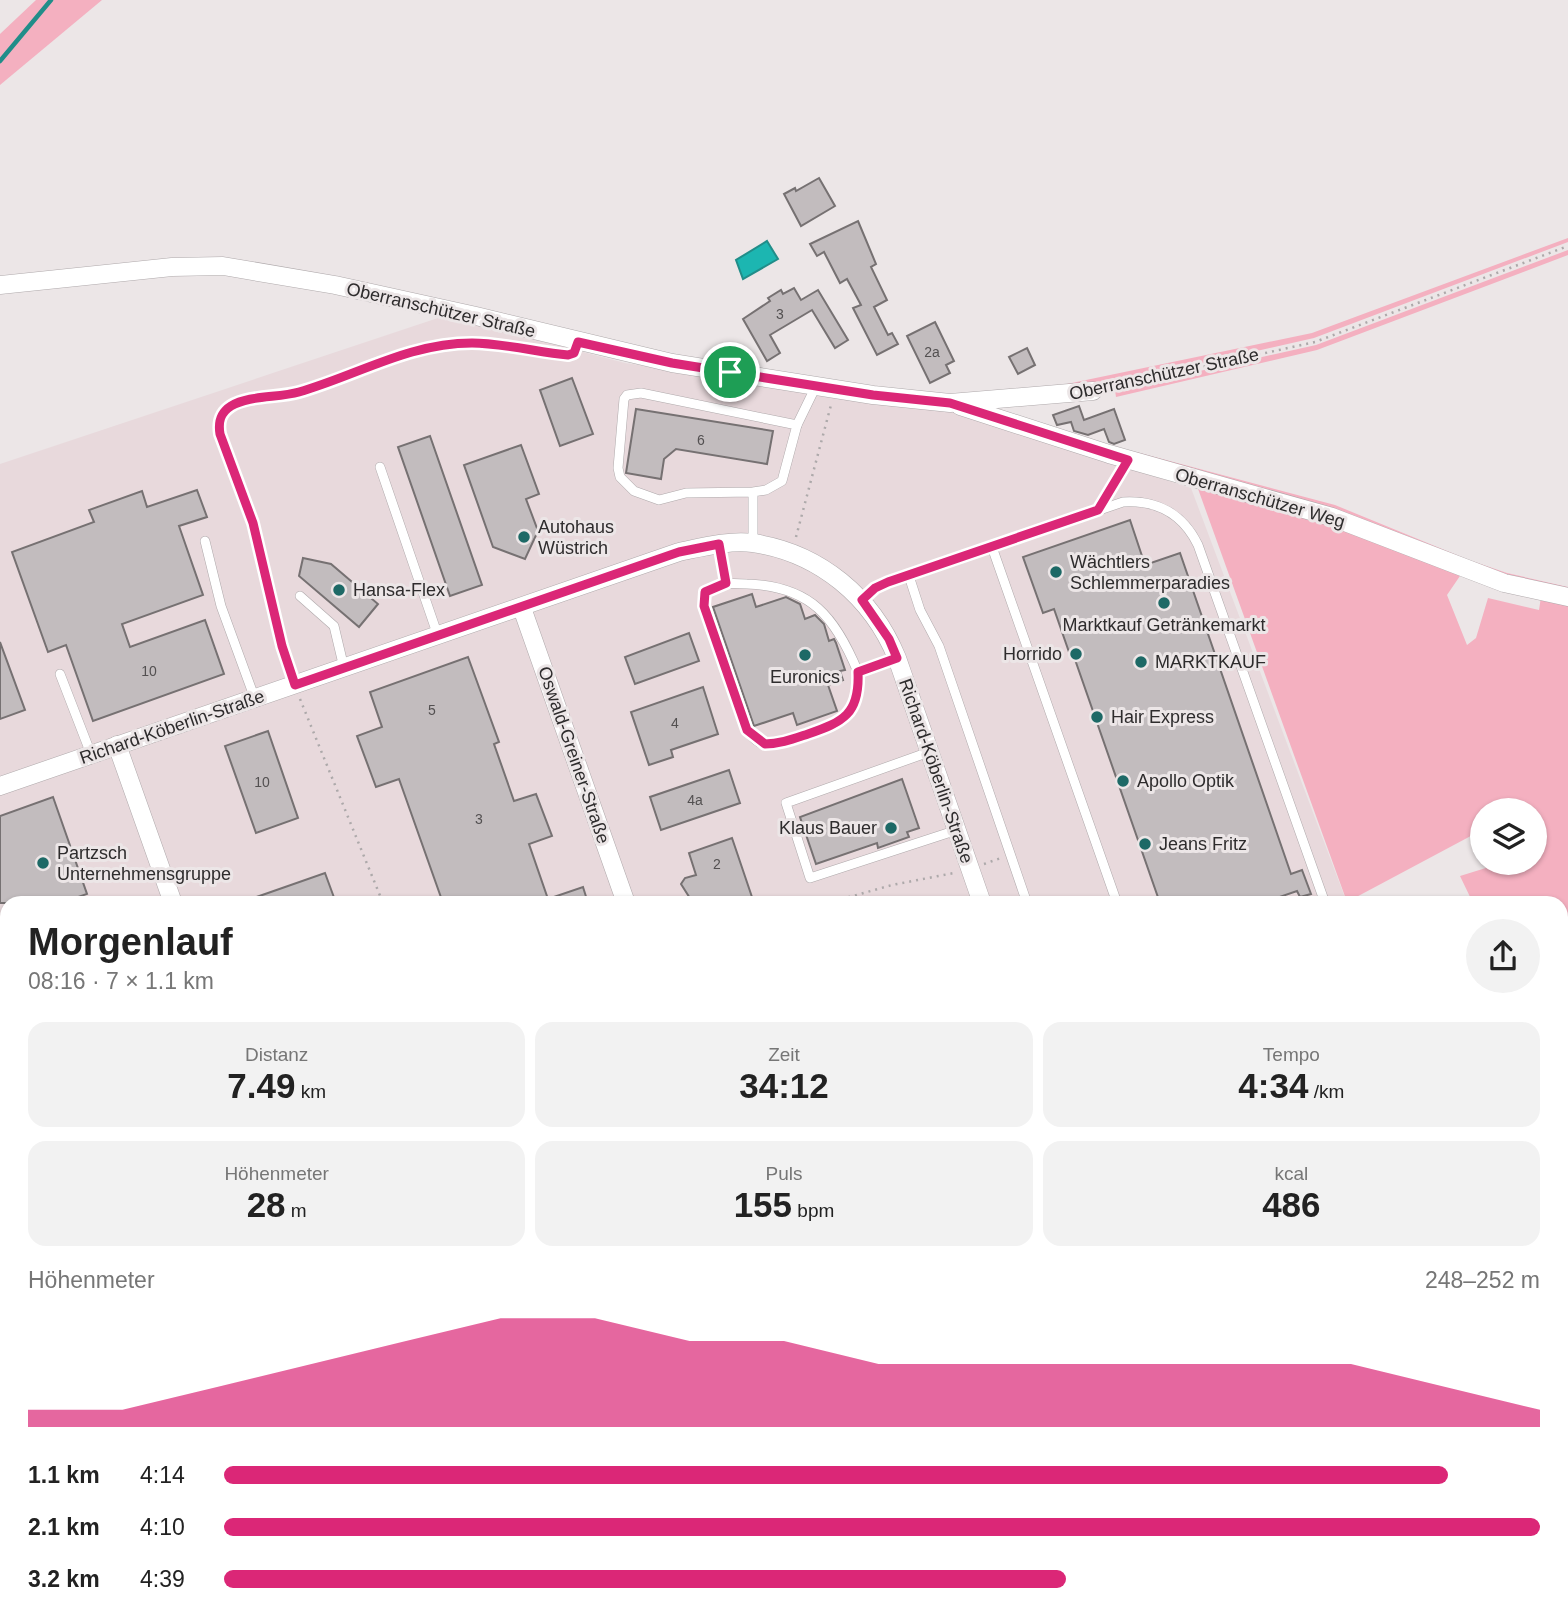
<!DOCTYPE html>
<html lang="de">
<meta charset="utf-8">
<style>
:root{--surface:#fff;--page:#f2f2f2;--text:#222;--muted:#767676;--accent:#db2777}
body{margin:0;font-family:Arial,sans-serif;background:var(--page);color:var(--text);height:100vh;display:flex;flex-direction:column;font-size:26px;white-space:nowrap}
*{box-sizing:border-box;margin:0}
p{font-size:23px;color:var(--muted)}
.icon{flex:none;width:38px;height:38px;fill:none;stroke:currentColor;stroke-width:2;stroke-linecap:round;stroke-linejoin:round}
.map{position:relative;flex:1;overflow:hidden}
.details{position:absolute;left:0px;top:896px;width:1568px;height:726px;display:flex;flex-direction:column;background:var(--surface);border-radius:21px 21px 0 0;box-shadow:0 2px 5px #0004}
.details>*{flex:none}
.controls{position:absolute;left:1470px;top:798px;display:grid;gap:14px}
.controls a{display:grid;place-items:center;width:77px;height:77px;border-radius:50%;background:var(--surface);box-shadow:0 2px 5px #0004;font-size:35px}
.pin{position:absolute;display:grid;place-items:center;width:60px;height:60px;color:#fff;margin:-30px;border:4px solid #fff;border-radius:50%;box-shadow:0 2px 7px #0007}
.round{display:grid;place-items:center;flex:none;width:74px;height:74px;border-radius:37px;background:var(--page)}
.overview{display:flex;align-items:center;justify-content:space-between;height:119px;padding:0 28px}
h1{font-size:38px;font-weight:800;line-height:52px}
.metrics{display:grid;grid-template-columns:repeat(3,1fr);gap:10px;height:119px;padding:7px 28px}
.metrics div{display:grid;align-content:center;border-radius:18px;background:var(--page);text-align:center}
.metrics b{font-size:35px;font-weight:800}
.metrics small{font-size:19px;font-weight:400}
.metrics p{font-size:19px}
.chart{height:196px;padding:14px 28px}
.chart p{display:flex;justify-content:space-between}
.chart svg{width:100%;height:126px;margin-top:7px;fill:var(--accent);opacity:.7}
ul{padding:0 28px;list-style:none;font-size:23px}
li{display:grid;grid-template-columns:112px 84px 1fr;align-items:center;height:52px}
li i{height:18px;border-radius:9px;background:var(--accent)}
.map>svg:first-child{display:block}
</style>
<div class="map">
<svg width="1568" height="1622" viewBox="0 0 1568 1622">
<rect width="100%" height="100%" fill="#ece6e7"/>
<g fill="#e8d9dc">
<polygon points="444,316 625,363 942,409 1191,488 1347,903 7,903 7,1471 0,1475 0,464"/>
<polygon points="1568,1266 1568,1622 1563,1622 1560,1615 1561,1268"/>
<polygon points="616,1615 737,1615 739,1622 617,1622"/>
</g>
<g fill="#f4b0c0">
<polygon points="36,0 102,0 0,85 0,34"/>
<polygon points="1568,238 1568,242 1314,338 1093,388 1062,385 1312,333"/>
<polygon points="1568,250 1568,255 1317,350 1116,397 1115,390 1316,345"/>
<polygon points="1136,452 1335,505 1469,560 1507,573 1568,587 1568,592 1542,587 1135,458"/>
<polygon points="1197,486 1331,521 1462,573 1447,595 1467,645 1476,638 1488,598 1539,610 1541,597 1568,602 1568,997 1561,1001 1561,903 1473,903 1460,876 1502,863 1535,863 1535,810 1482,810 1482,830 1347,902"/>
<polygon points="315,1615 616,1615 617,1622 318,1622"/>
<polygon points="737,1615 821,1615 824,1622 739,1622"/>
<polygon points="892,1615 1005,1615 996,1622 899,1622"/>
<polygon points="1283,1615 1560,1615 1563,1622 1286,1622"/>
</g>
<polygon fill="#1cb6b1" stroke="#218d89" stroke-width="2" points="767,241 778,259 743,279 736,260"/>
<g fill="none" stroke-linecap="round" stroke-linejoin="round">
<polyline stroke="#218d89" stroke-width="4.5" points="0,61 51,0"/>
</g>
<g fill="#c2bcbe" stroke="#767172" stroke-width="2">
<polygon points="819,178 835,206 801,226 784,194 795,188 796,191"/>
<polygon points="858,221 876,264 871,267 887,300 874,307 888,335 892,333 898,344 877,355 853,308 861,305 847,279 840,283 824,252 817,256 810,244"/>
<polygon points="794,288 801,300 818,290 848,340 835,348 812,310 770,335 780,353 767,361 743,319 770,301 768,298 781,290 783,294"/>
<polygon points="935,322 954,361 946,365 950,373 930,383 907,336"/>
<polygon points="1027,348 1035,365 1018,374 1009,357"/>
<polygon points="572,378 593,434 560,446 540,390"/>
<polygon points="1079,406 1084,420 1114,409 1125,440 1114,444 1109,442 1104,429 1088,435 1074,431 1071,422 1057,425 1053,415"/>
<polygon points="636,409 773,431 767,464 676,449 664,459 661,479 626,473"/>
<polygon points="430,436 482,585 450,596 398,447"/>
<polygon points="521,445 539,494 526,499 538,531 525,559 493,547 464,465"/>
<polygon points="197,490 207,517 179,526 203,595 122,624 130,647 205,620 224,674 93,721 66,645 48,652 12,552 94,522 89,510 142,491 147,507"/>
<polygon points="1130,520 1145,565 1180,553 1291,874 1302,870 1311,894 1300,897 1297,891 1262,903 1160,903 1072,651 1069,652 1054,609 1043,613 1023,557"/>
<polygon points="303,558 331,564 378,604 359,627 299,576"/>
<polygon points="752,594 756,607 786,597 800,604 805,619 815,615 824,624 829,641 834,639 836,643 845,670 840,671 843,680 828,685 837,711 797,725 793,713 754,726 713,607"/>
<polygon points="689,633 699,661 635,684 625,657"/>
<polygon points="0,642 25,710 0,719"/>
<polygon points="468,657 499,742 494,744 514,801 536,794 552,836 529,844 548,899 583,887 588,903 443,903 399,779 376,787 357,736 382,727 370,692"/>
<polygon points="703,687 718,734 671,750 673,757 649,765 631,712"/>
<polygon points="268,731 298,818 256,833 225,746"/>
<polygon points="729,770 740,803 661,830 650,797"/>
<polygon points="902,779 919,828 907,832 909,837 878,848 877,843 816,864 800,817"/>
<polygon points="53,797 87,894 61,903 0,903 0,816"/>
<polygon points="732,838 754,903 693,903 681,884 685,878 696,875 689,853"/>
<polygon points="325,873 336,903 246,903 245,901"/>
</g>
<g fill="none" stroke-linecap="round" stroke-linejoin="round">
<g stroke="#afa9ab" stroke-width="10">
<g id="service">
<polyline points="797,425 816,386"/>
<polyline points="380,467 438,636"/>
<polyline points="205,541 221,606 255,699"/>
<polyline points="753,543 753,492 686,493 659,500 634,491 620,477 618,468 624,399 627,395 641,393 797,425 782,481 766,490 753,492"/>
<polyline points="719,544 726,583"/>
<polyline points="992,547 1117,903"/>
<polyline points="909,576 920,610 939,646 1027,903"/>
<polyline points="300,596 334,626 344,668"/>
<path d="M 862,600 L 875,588 L 888,582 L 1123,502 C 1157,500 1183,514 1198,545 L 1325,903"/>
<path d="M 858,672 C 859,687 858,701 848,714 C 837,727 780,748 763,744 C 756,742 751,736 747,730 L 704,606 L 706,592 C 718,582 732,583 747,584 C 811,586 835,617 858,672 L 897,658"/>
<polyline points="60,674 91,754"/>
<polyline points="929,752 786,803 810,878 957,830"/>
<polyline points="249,1622 269,1615"/>
</g>
</g>
<g stroke="#afa9ab" stroke-width="19">
<g id="minor">
<polyline points="0,285 172,267 223,266 335,285 476,316 672,363 873,395 950,403 1093,391"/>
<polyline points="960,406 1109,454 1332,517 1504,583 1568,597"/>
<polyline points="522,608 626,903"/>
<polyline points="117,745 173,903"/>
<path d="M 0,786 L 679,552 C 703,547 729,540 753,543 C 820,553 872,597 897,658 L 982,903"/>
<polyline points="1272,1615 1276,1622"/>
</g>
</g>
<g stroke="#afa9ab" stroke-width="30">
<g id="primary">
<polyline points="1561,1252 1568,1250"/>
<polyline points="0,1617 103,1619 160,1615"/>
</g>
</g>
<g stroke="#ada9aa" stroke-width="2.5" stroke-dasharray="2 5" stroke-linecap="butt">
<polyline points="1108,388 1315,342 1568,246"/>
<polyline points="1105,495 1118,474"/>
<polyline points="796,537 831,405"/>
<path d="M 290,670 L 253,523 L 220,434 C 218,422 220,413 231,406 C 249,395 278,398 299,392 C 358,375 410,342 473,343 C 501,344 530,352 558,354"/>
<polyline points="300,699 383,903"/>
<polyline points="984,864 1001,858"/>
<polyline points="828,903 892,885 954,873"/>
<polyline points="1561,1226 1568,1224"/>
<polyline points="0,1242 7,1261"/>
</g>
<use href="#service" stroke="#fff" stroke-width="9"/>
<use href="#minor" stroke="#fff" stroke-width="18"/>
<use href="#primary" stroke="#fff" stroke-width="28"/>
</g>
<g fill="none" stroke-linecap="round" stroke-linejoin="round">
<g stroke="#fff" stroke-width="14">
<path id="route" d="M 578,342 L 672,363 L 873,395 L 950,403 L 1128,460 L 1098,510 L 888,582 L 875,588 L 862,600 L 889,639 L 897,658 L 858,672 C 860,714 843,722 808,734 C 793,739 780,744 765,744 L 747,730 L 704,606 L 705,592 L 726,583 L 719,544 L 679,552 L 295,685 L 282,646 L 253,523 L 220,434 C 218,422 220,413 231,406 C 249,395 278,398 299,392 C 358,375 409,343 472,343 C 501,343 538,352 568,355 L 574,353 Z"/>
</g>
<use href="#route" stroke="#db2777" stroke-width="9"/>
</g>
<g fill="#1d6966" stroke="#ece6e7" stroke-width="2.5">
<circle cx="524" cy="537" r="7"/>
<circle cx="1056" cy="572" r="7"/>
<circle cx="339" cy="590" r="7"/>
<circle cx="1164" cy="603" r="7"/>
<circle cx="1076" cy="654" r="7"/>
<circle cx="805" cy="655" r="7"/>
<circle cx="1141" cy="662" r="7"/>
<circle cx="1097" cy="717" r="7"/>
<circle cx="1123" cy="781" r="7"/>
<circle cx="891" cy="828" r="7"/>
<circle cx="1145" cy="844" r="7"/>
<circle cx="43" cy="863" r="7"/>
</g>
<g text-anchor="middle" dominant-baseline="central" stroke-width="6" stroke-linejoin="round" paint-order="stroke">
<g font-size="14" fill="#535051">
<text x="780" y="314">3</text>
<text x="932" y="352">2a</text>
<text x="701" y="440">6</text>
<text x="149" y="671">10</text>
<text x="432" y="710">5</text>
<text x="675" y="723">4</text>
<text x="262" y="782">10</text>
<text x="695" y="800">4a</text>
<text x="479" y="819">3</text>
<text x="717" y="864">2</text>
</g>
<g font-size="18" fill="#2e2c2d" stroke="#ece6e7">
<text transform="translate(441 310) rotate(13)">Oberranschützer Straße</text>
<text transform="translate(1164 374) rotate(-12)">Oberranschützer Straße</text>
<text transform="translate(1260 498) rotate(16)">Oberranschützer Weg</text>
<text transform="translate(172 727) rotate(-19)">Richard-Köberlin-Straße</text>
<text transform="translate(574 755) rotate(71)">Oswald-Greiner-Straße</text>
<text transform="translate(936 771) rotate(71)">Richard-Köberlin-Straße</text>
</g>
<g font-size="18" fill="#2e2c2d" stroke="#ece6e7" text-anchor="start">
<text x="538" y="527">Autohaus<tspan x="538" dy="21">Wüstrich</tspan></text>
<text x="1070" y="562">Wächtlers<tspan x="1070" dy="21">Schlemmerparadies</tspan></text>
<text x="353" y="590">Hansa-Flex</text>
<text x="1164" y="625" text-anchor="middle">Marktkauf Getränkemarkt</text>
<text x="1062" y="654" text-anchor="end">Horrido</text>
<text x="1155" y="662">MARKTKAUF</text>
<text x="805" y="677" text-anchor="middle">Euronics</text>
<text x="1111" y="717">Hair Express</text>
<text x="1137" y="781">Apollo Optik</text>
<text x="877" y="828" text-anchor="end">Klaus Bauer</text>
<text x="1159" y="844">Jeans Fritz</text>
<text x="57" y="853">Partzsch<tspan x="57" dy="21">Unternehmensgruppe</tspan></text>
</g>
</g>
</svg>
<div class="controls">
<a><svg class="icon" aria-label="layers" viewBox="0 0 24 24"><path d="M12 4l9 5-9 5-9-5zM3 14l9 5 9-5"/></svg></a>
</div>
<div class="pin" style="left:730px;top:372px;background:#1e9e55"><svg class="icon" aria-label="arrive" viewBox="0 0 24 24"><path d="M6 21V4h12l-3 4 3 4H6"/></svg></div>
<section class="details">
<div class="overview"><div><h1>Morgenlauf</h1><p>08:16 · 7 × 1.1 km</p></div><a class="round"><svg class="icon" aria-label="share" viewBox="0 0 24 24"><path d="M12 15V3M7 8l5-5 5 5M5 13v7h14v-7"/></svg></a></div>
<div class="metrics">
<div><p>Distanz</p><b>7.49<small> km</small></b></div>
<div><p>Zeit</p><b>34:12</b></div>
<div><p>Tempo</p><b>4:34<small> /km</small></b></div>
</div>
<div class="metrics">
<div><p>Höhenmeter</p><b>28<small> m</small></b></div>
<div><p>Puls</p><b>155<small> bpm</small></b></div>
<div><p>kcal</p><b>486</b></div>
</div>
<div class="chart"><p><span>Höhenmeter</span>248–252 m</p>
<svg viewBox="0 0 160 44" preserveAspectRatio="none"><path d="M0 44V38L10 38L20 30L30 22L40 14L50 6L60 6L70 14L80 14L90 22L100 22L110 22L120 22L130 22L140 22L150 30L160 38V44z"/></svg>
</div>
<ul>
<li><b>1.1 km</b>4:14<i style="width:93%"></i></li>
<li><b>2.1 km</b>4:10<i style="width:100%"></i></li>
<li><b>3.2 km</b>4:39<i style="width:64%"></i></li>
</ul>
</section>
</div>
